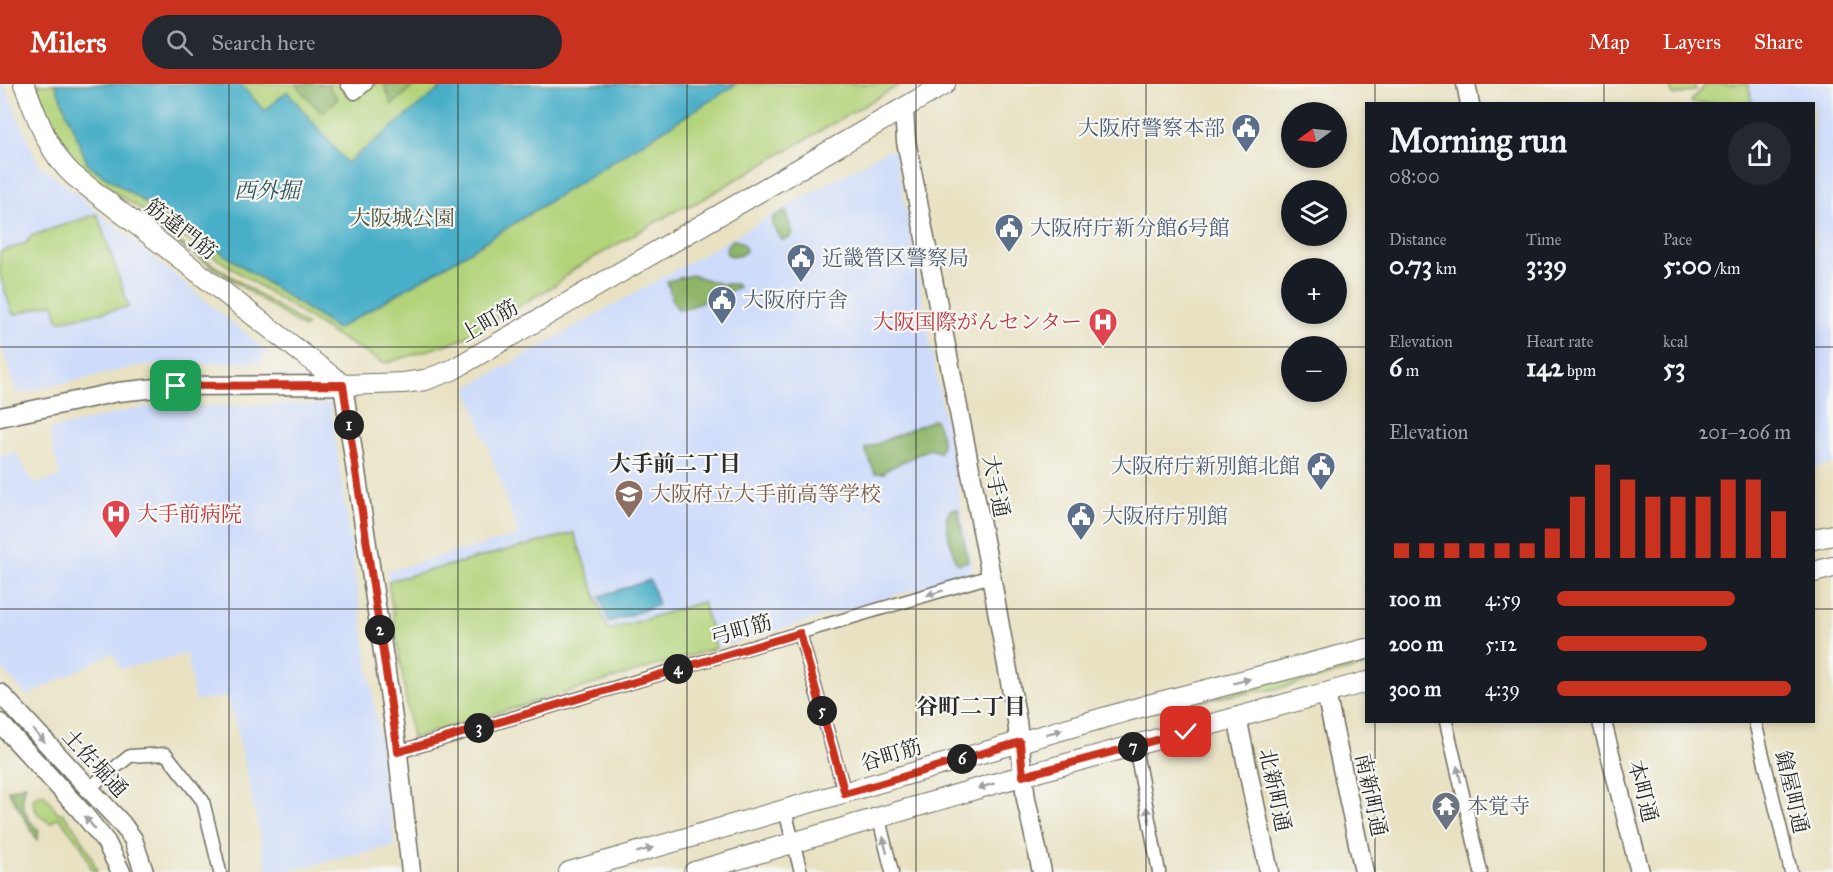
<!DOCTYPE html>
<meta charset="utf-8">
<style>
:root{--surface:#171b24;--page:#242831;--text:#f1f3f6;--muted:#9ea1a6;--accent:#c8321e}
body{margin:0;font-family:"IM FELL Great Primer","Noto Serif JP",serif;background:var(--page);color:var(--text);height:100vh;display:flex;flex-direction:column;font-size:22px;white-space:nowrap}
*{box-sizing:border-box;margin:0}
p{font-size:20px;color:var(--muted)}
.icon{flex:none;width:33px;height:33px;fill:none;stroke:currentColor;stroke-width:2;stroke-linecap:round;stroke-linejoin:round}
.map{position:relative;flex:1;overflow:hidden}
.sheet{position:absolute;left:1365px;top:18px;width:450px;height:621px;display:flex;flex-direction:column;background:var(--surface);border-radius:0px;box-shadow:0 3px 9px #0003}
.sheet>*{flex:none}
.needle{width:39px;rotate:255deg}
.controls{position:absolute;left:1281px;top:18px;display:grid;gap:12px}
.controls a{display:grid;place-items:center;width:66px;height:66px;border-radius:50%;background:var(--surface);box-shadow:0 3px 9px #0003;font-size:30px}
.pin{position:absolute;display:grid;place-items:center;width:51px;height:51px;color:#fff;margin:-26px;border-radius:12px;box-shadow:0 3px 9px #0006}
.km{position:absolute;width:30px;height:30px;margin:-15px;border-radius:50%;background:#222;color:#fff;font-size:16px;line-height:30px;text-align:center}
.round{display:grid;place-items:center;flex:none;width:63px;height:63px;border-radius:32px;background:var(--page)}
.headline{display:flex;align-items:center;justify-content:space-between;height:102px;padding:0 24px}
h1{font-size:33px;font-weight:800;line-height:45px}
.stats{display:grid;grid-template-columns:repeat(3,1fr);gap:9px;height:102px;padding:6px 24px}
.stats div{display:grid;align-content:center}
.stats b{font-size:26px;font-weight:800}
.stats small{font-size:16px;font-weight:400}
.stats p{font-size:16px}
.chart{height:168px;padding:12px 24px}
.chart p{display:flex;justify-content:space-between}
.chart svg{width:100%;height:108px;margin-top:6px;stroke:var(--accent);stroke-width:6}
ul{padding:0 24px;list-style:none;font-size:20px}
li{display:grid;grid-template-columns:96px 72px 1fr;align-items:center;height:45px}
li i{height:15px;border-radius:8px;background:var(--accent)}
header{display:flex;align-items:center;gap:36px;box-sizing:border-box;height:84px;padding:0 30px;background:var(--accent);color:#fff}
header strong{font-size:28px}
nav{display:flex;gap:33px;margin-inline-start:auto;font-size:21px}
.search{width:420px;height:54px;background:var(--page);display:flex;align-items:center;gap:15px;box-sizing:border-box;padding:0 21px;border-radius:33px;color:var(--muted);font-size:22px}
.map>svg:first-child{display:block}
</style>
<header>
<strong>Milers</strong>
<div class="search"><svg class="icon" aria-label="search" viewBox="0 0 24 24"><circle cx="10" cy="10" r="6"/><path d="M15 15l6 6"/></svg>Search here</div>
<nav><a>Map</a><a>Layers</a><a>Share</a></nav>
</header>
<div class="map">
<svg width="1833" height="788" viewBox="0 0 1833 788">
<rect width="100%" height="100%" fill="#f6f6f2"/>
<filter id="ink" filterUnits="userSpaceOnUse"><feTurbulence type="fractalNoise" baseFrequency=".0167" numOctaves="2"/><feDisplacementMap in="SourceGraphic" scale="12" xChannelSelector="R" yChannelSelector="G"/><feConvolveMatrix kernelMatrix="1 2 1 2 8 2 1 2 1" color-interpolation-filters="sRGB"/></filter>
<filter id="wash" filterUnits="userSpaceOnUse"><feTurbulence type="fractalNoise" baseFrequency=".008" numOctaves="4" result="noise"/><feDisplacementMap in="SourceGraphic" scale="24" xChannelSelector="R" yChannelSelector="G"/><feGaussianBlur stdDeviation="1.35" result="paint"/><feColorMatrix in="noise" values="0 0 0 0 0 0 0 0 0 0 0 0 0 0 0 0 0 1.4 0 .05"/><feComposite in="paint" operator="in"/></filter>
<g filter="url(#wash)">
<rect width="100%" height="100%" fill="#e8e2c2"/>
<g fill="#cedbfa">
<polygon points="0,0 4,0 38,79 266,266 262,278 139,282 17,310 0,257"/>
<polygon points="1748,0 1833,0 1833,380 1814,384 1814,20 1741,20 1752,17"/>
<polygon points="887,66 895,68 973,488 412,654 387,487 519,451 467,304"/>
<polygon points="330,320 395,762 281,788 268,788 235,637 227,613 195,617 187,570 120,585 113,569 27,612 0,583 0,372 16,368 33,400 60,393 49,346 144,323"/>
</g>
<g fill="#b3d37a" stroke="#6f7f52" stroke-width="1.5">
<polygon points="36,0 901,0 696,119 677,126 574,185 557,200 460,256 387,279 382,278 332,249 80,86 58,57"/>
<polygon points="1669,0 1694,0 1696,6 1673,12"/>
<polygon points="1707,0 1748,0 1752,17 1740,20 1692,19 1691,16"/>
<polygon points="97,130 129,223 59,237 53,219 13,231 0,191 0,168 26,159 31,152"/>
<polygon points="163,148 306,241 304,244 162,149"/>
<polygon points="574,449 608,546 703,518 716,564 412,654 388,497"/>
<polygon points="1366,575 1366,582 1281,604 1227,612 1190,620 1190,619"/>
<path d="M 44,710 L 58,729 L 62,729 C 78,746 90,765 97,788 L 92,786 L 82,763 L 59,733 L 51,739 C 40,734 31,725 34,713 Z"/>
</g>
<g fill="#8eb56a" stroke="#5c704a" stroke-width="1.5">
<polygon points="295,0 329,0 328,2 338,15 322,29"/>
<polygon points="384,0 416,0 392,21"/>
<path d="M 785,126 C 789,133 788,139 793,148 L 789,154 L 782,156 L 772,141 L 773,134 Z"/>
<path d="M 732,156 C 740,156 744,159 746,167 C 740,173 734,174 727,170 C 725,164 726,160 732,156 Z"/>
<polygon points="692,191 721,200 735,200 739,203 685,225 678,225 673,218 667,197"/>
<path d="M 935,335 C 940,346 945,357 940,368 L 929,365 L 886,386 L 884,389 L 875,389 L 865,365 Z"/>
<polygon points="951,425 958,425 968,477 960,480 956,478 949,455 946,433"/>
<path d="M 26,701 C 17,715 26,737 39,746 L 37,756 L 8,706 Z"/>
</g>
<g fill="#48afc8" stroke="#3a6d7a" stroke-width="1.5">
<polygon points="55,0 240,0 265,27 287,7 347,79 446,0 737,0 459,174 337,245 88,81"/>
<polygon points="650,496 658,521 609,538 600,512"/>
</g>
</g>
<g filter="url(#ink)">
<g fill="none" stroke-linecap="round" stroke-linejoin="round">
<g stroke="#6d6b60" stroke-width="15">
<g id="street">
<polyline points="347,0 355,9 366,0"/>
<polyline points="800,549 845,710"/>
<polyline points="1446,638 1481,788"/>
<polyline points="1755,638 1791,788"/>
<polyline points="1135,662 1159,788"/>
<polyline points="398,668 991,492"/>
<polyline points="89,704 130,672 166,670 203,717 220,788"/>
<polyline points="785,727 801,788"/>
<polyline points="879,735 892,788"/>
</g>
</g>
<g stroke="#6d6b60" stroke-width="21">
<g id="secondary">
<polyline points="1466,0 1470,20"/>
<polyline points="904,25 906,57 991,492 1017,637 1026,715 1042,788"/>
<polyline points="0,333 118,308 176,302 343,301 397,661 411,788"/>
<polyline points="0,609 122,740 133,755 144,788"/>
<polyline points="1326,609 1364,788"/>
<polyline points="1237,633 1269,788"/>
<polyline points="1602,638 1640,788"/>
<polyline points="0,639 81,727 106,758 121,788"/>
</g>
</g>
<g stroke="#6d6b60" stroke-width="22">
<g id="primary">
<path d="M 24,0 C 37,32 47,67 73,91 L 343,301 L 403,299 L 425,296 L 452,286 L 945,0"/>
<polyline points="1814,455 1833,451"/>
<polyline points="1814,488 1833,483"/>
<polyline points="569,788 1148,621 1366,565"/>
<polyline points="694,788 993,700 1366,598"/>
</g>
</g>
<use href="#street" stroke="#fff" stroke-width="12"/>
<use href="#secondary" stroke="#fff" stroke-width="18"/>
<use href="#primary" stroke="#fff" stroke-width="20"/>
</g>
<defs><path id="oneway-solid" d="M-6-.8H1V-3.2L6.5 0L1 3.2V.8H-6Z" transform="scale(1.5)"/></defs>
<g fill="#a0a0a0">
<use href="#oneway-solid" transform="translate(935 509) rotate(163)"/>
<use href="#oneway-solid" transform="translate(1242 597) rotate(-15)"/>
<use href="#oneway-solid" transform="translate(1054 648) rotate(-16)"/>
<use href="#oneway-solid" transform="translate(39 652) rotate(47)"/>
<use href="#oneway-solid" transform="translate(1459 690) rotate(-104)"/>
<use href="#oneway-solid" transform="translate(986 702) rotate(163)"/>
<use href="#oneway-solid" transform="translate(1148 731) rotate(-101)"/>
<use href="#oneway-solid" transform="translate(90 739) rotate(-130)"/>
<use href="#oneway-solid" transform="translate(885 761) rotate(-103)"/>
<use href="#oneway-solid" transform="translate(645 766) rotate(-16)"/>
</g>
</g>
<g fill="none" stroke-linecap="round" stroke-linejoin="round" filter="url(#ink)">
<g stroke="#fff" stroke-width="12">
<polyline id="route" points="176,302 343,301 398,668 800,549 845,710 1020,658 1023,692 1186,648"/>
</g>
<use href="#route" stroke="#c8321e" stroke-width="8"/>
</g>
<path fill="none" stroke="#2b2b2b" stroke-width="1.5" stroke-opacity="0.55" d="M 229,0 L 229,788M 458,0 L 458,788M 687,0 L 687,788M 916,0 L 916,788M 1146,0 L 1146,788M 1375,0 L 1375,20M 1604,0 L 1604,20M 0,263 L 1292,263M 1336,263 L 1366,263M 1814,263 L 1833,263M 0,525 L 1366,525M 1814,525 L 1833,525M 1375,638 L 1375,788M 1604,638 L 1604,788"/>
<defs>
<g id="civic-pin" transform="scale(1.5)"><path d="M0 17L-7.5 6A9.5 9.5 0 1 1 7.5 6Z" fill="#5c6f8a" stroke="#f6f6f2"/><path d="M-.6-6.5H3V-4.5H.6V-3L4-1V1h2V6H-6V1h2V-1L-.6-3ZM-1.2 2.5V6h2.4V2.5Z" fill="#fff"/></g>
<g id="hospital-pin" transform="scale(1.5)"><path d="M0 17L-7.5 6A9.5 9.5 0 1 1 7.5 6Z" fill="#e0444e" stroke="#f6f6f2"/><path d="M-5-5h3v3.5h4V-5h3V5h-3V1.5h-4V5h-3Z" fill="#fff"/></g>
<g id="school-pin" transform="scale(1.5)"><path d="M0 17L-7.5 6A9.5 9.5 0 1 1 7.5 6Z" fill="#8d6e63" stroke="#f6f6f2"/><path d="M0-5L7-2L0 1L-7-2ZM-4 1L0 2.5L4 1V4Q0 6-4 4Z" fill="#fff"/></g>
<g id="temple-pin" transform="scale(1.5)"><path d="M0 17L-7.5 6A9.5 9.5 0 1 1 7.5 6Z" fill="#6b7280" stroke="#f6f6f2"/><path d="M0-6L5-2H3V0L6.5 2.5H4V6H1.5V3h-3V6H-4V2.5H-6.5L-3 0V-2H-5Z" fill="#fff"/></g>
</defs>
<g fill-rule="evenodd">
<use href="#civic-pin" x="1246" y="44"/>
<use href="#civic-pin" x="1009" y="144"/>
<use href="#civic-pin" x="801" y="174"/>
<use href="#civic-pin" x="722" y="216"/>
<use href="#hospital-pin" x="1103" y="238"/>
<use href="#civic-pin" x="1321" y="382"/>
<use href="#school-pin" x="629" y="410"/>
<use href="#hospital-pin" x="116" y="430"/>
<use href="#civic-pin" x="1081" y="432"/>
<use href="#temple-pin" x="1446" y="722"/>
</g>
<g text-anchor="middle" dominant-baseline="central" stroke-width="4.5" stroke-linejoin="round" paint-order="stroke">
<g font-size="21" fill="#4e5e75" stroke="#f6f6f2" text-anchor="start">
<text x="1225" y="44" text-anchor="end">大阪府警察本部</text>
<text x="1030" y="144">大阪府庁新分館6号館</text>
<text x="822" y="174">近畿管区警察局</text>
<text x="743" y="216">大阪府庁舎</text>
<text x="1300" y="382" text-anchor="end">大阪府庁新別館北館</text>
<text x="1102" y="432">大阪府庁別館</text>
</g>
<g font-size="21" fill="#4d553f" stroke="#f6f6f2">
<text x="402" y="134">大阪城公園</text>
</g>
<g font-size="21" fill="#2b2b2b" stroke="#f6f6f2">
<text transform="translate(181 145) rotate(38)">筋違門筋</text>
<text transform="translate(489 237) rotate(-30)">上町筋</text>
<text transform="translate(996 402) rotate(79)">大手通</text>
<text transform="translate(741 546) rotate(-16)">弓町筋</text>
<text transform="translate(891 671) rotate(-17)">谷町筋</text>
<text transform="translate(95 679) rotate(47)">土佐堀通</text>
<text transform="translate(1275 706) rotate(78)">北新町通</text>
<text transform="translate(1643 707) rotate(76)">本町通</text>
<text transform="translate(1792 708) rotate(77)">鎗屋町通</text>
<text transform="translate(1371 711) rotate(78)">南新町通</text>
</g>
<g font-size="21" fill="#be3a42" stroke="#f6f6f2" text-anchor="end">
<text x="1082" y="238">大阪国際がんセンター</text>
<text x="137" y="430" text-anchor="start">大手前病院</text>
</g>
<g font-size="21" fill="#785e54" stroke="#f6f6f2" text-anchor="start">
<text x="650" y="410">大阪府立大手前高等学校</text>
</g>
<g font-size="21" fill="#5b616d" stroke="#f6f6f2" text-anchor="start">
<text x="1467" y="722">本覚寺</text>
</g>
<g font-size="22" font-style="italic" fill="#355962" stroke="#f6f6f2">
<text x="267" y="106">西外掘</text>
</g>
<g font-size="22" font-weight="bold" fill="#2b2b2b" stroke="#f6f6f2">
<text x="675" y="379">大手前二丁目</text>
<text x="971" y="622">谷町二丁目</text>
</g>
</g>
</svg>
<div class="controls">
<a><svg class="needle" viewBox="-14 -14 28 28"><path d="M0-13l5 13h-10z" fill="#e53935"/><path d="M0 13l5-13h-10z" fill="#9ea1a6"/></svg></a>
<a><svg class="icon" aria-label="layers" viewBox="0 0 24 24"><path d="M12 4l9 5-9 5-9-5zM3 14l9 5 9-5"/></svg></a>
<a>+</a>
<a>−</a>
</div>
<div class="pin" style="left:176px;top:302px;background:#1e9e55"><svg class="icon" aria-label="arrive" viewBox="0 0 24 24"><path d="M6 21V4h12l-3 4 3 4H6"/></svg></div>
<div class="pin" style="left:1186px;top:648px;background:#d93025"><svg class="icon" aria-label="check" viewBox="0 0 24 24"><path d="M5 12l5 5 9-10"/></svg></div>
<b class="km" style="left:349px;top:341px">1</b>
<b class="km" style="left:380px;top:546px">2</b>
<b class="km" style="left:479px;top:644px">3</b>
<b class="km" style="left:678px;top:585px">4</b>
<b class="km" style="left:822px;top:627px">5</b>
<b class="km" style="left:962px;top:675px">6</b>
<b class="km" style="left:1133px;top:663px">7</b>
<section class="sheet">
<div class="headline"><div><h1>Morning run</h1><p>08:00</p></div><a class="round"><svg class="icon" aria-label="share" viewBox="0 0 24 24"><path d="M12 15V3M7 8l5-5 5 5M5 13v7h14v-7"/></svg></a></div>
<div class="stats">
<div><p>Distance</p><b>0.73<small> km</small></b></div>
<div><p>Time</p><b>3:39</b></div>
<div><p>Pace</p><b>5:00<small> /km</small></b></div>
</div>
<div class="stats">
<div><p>Elevation</p><b>6<small> m</small></b></div>
<div><p>Heart rate</p><b>142<small> bpm</small></b></div>
<div><p>kcal</p><b>53</b></div>
</div>
<div class="chart"><p><span>Elevation</span>201–206 m</p>
<svg viewBox="0 0 160 44" preserveAspectRatio="none"><path d="M5 44V38M15 44V38M25 44V38M35 44V38M45 44V38M55 44V38M65 44V32M75 44V19M85 44V6M95 44V12M105 44V19M115 44V19M125 44V19M135 44V12M145 44V12M155 44V25"/></svg>
</div>
<ul>
<li><b>100 m</b>4:59<i style="width:76%"></i></li>
<li><b>200 m</b>5:12<i style="width:64%"></i></li>
<li><b>300 m</b>4:39<i style="width:100%"></i></li>
</ul>
</section>
</div>
